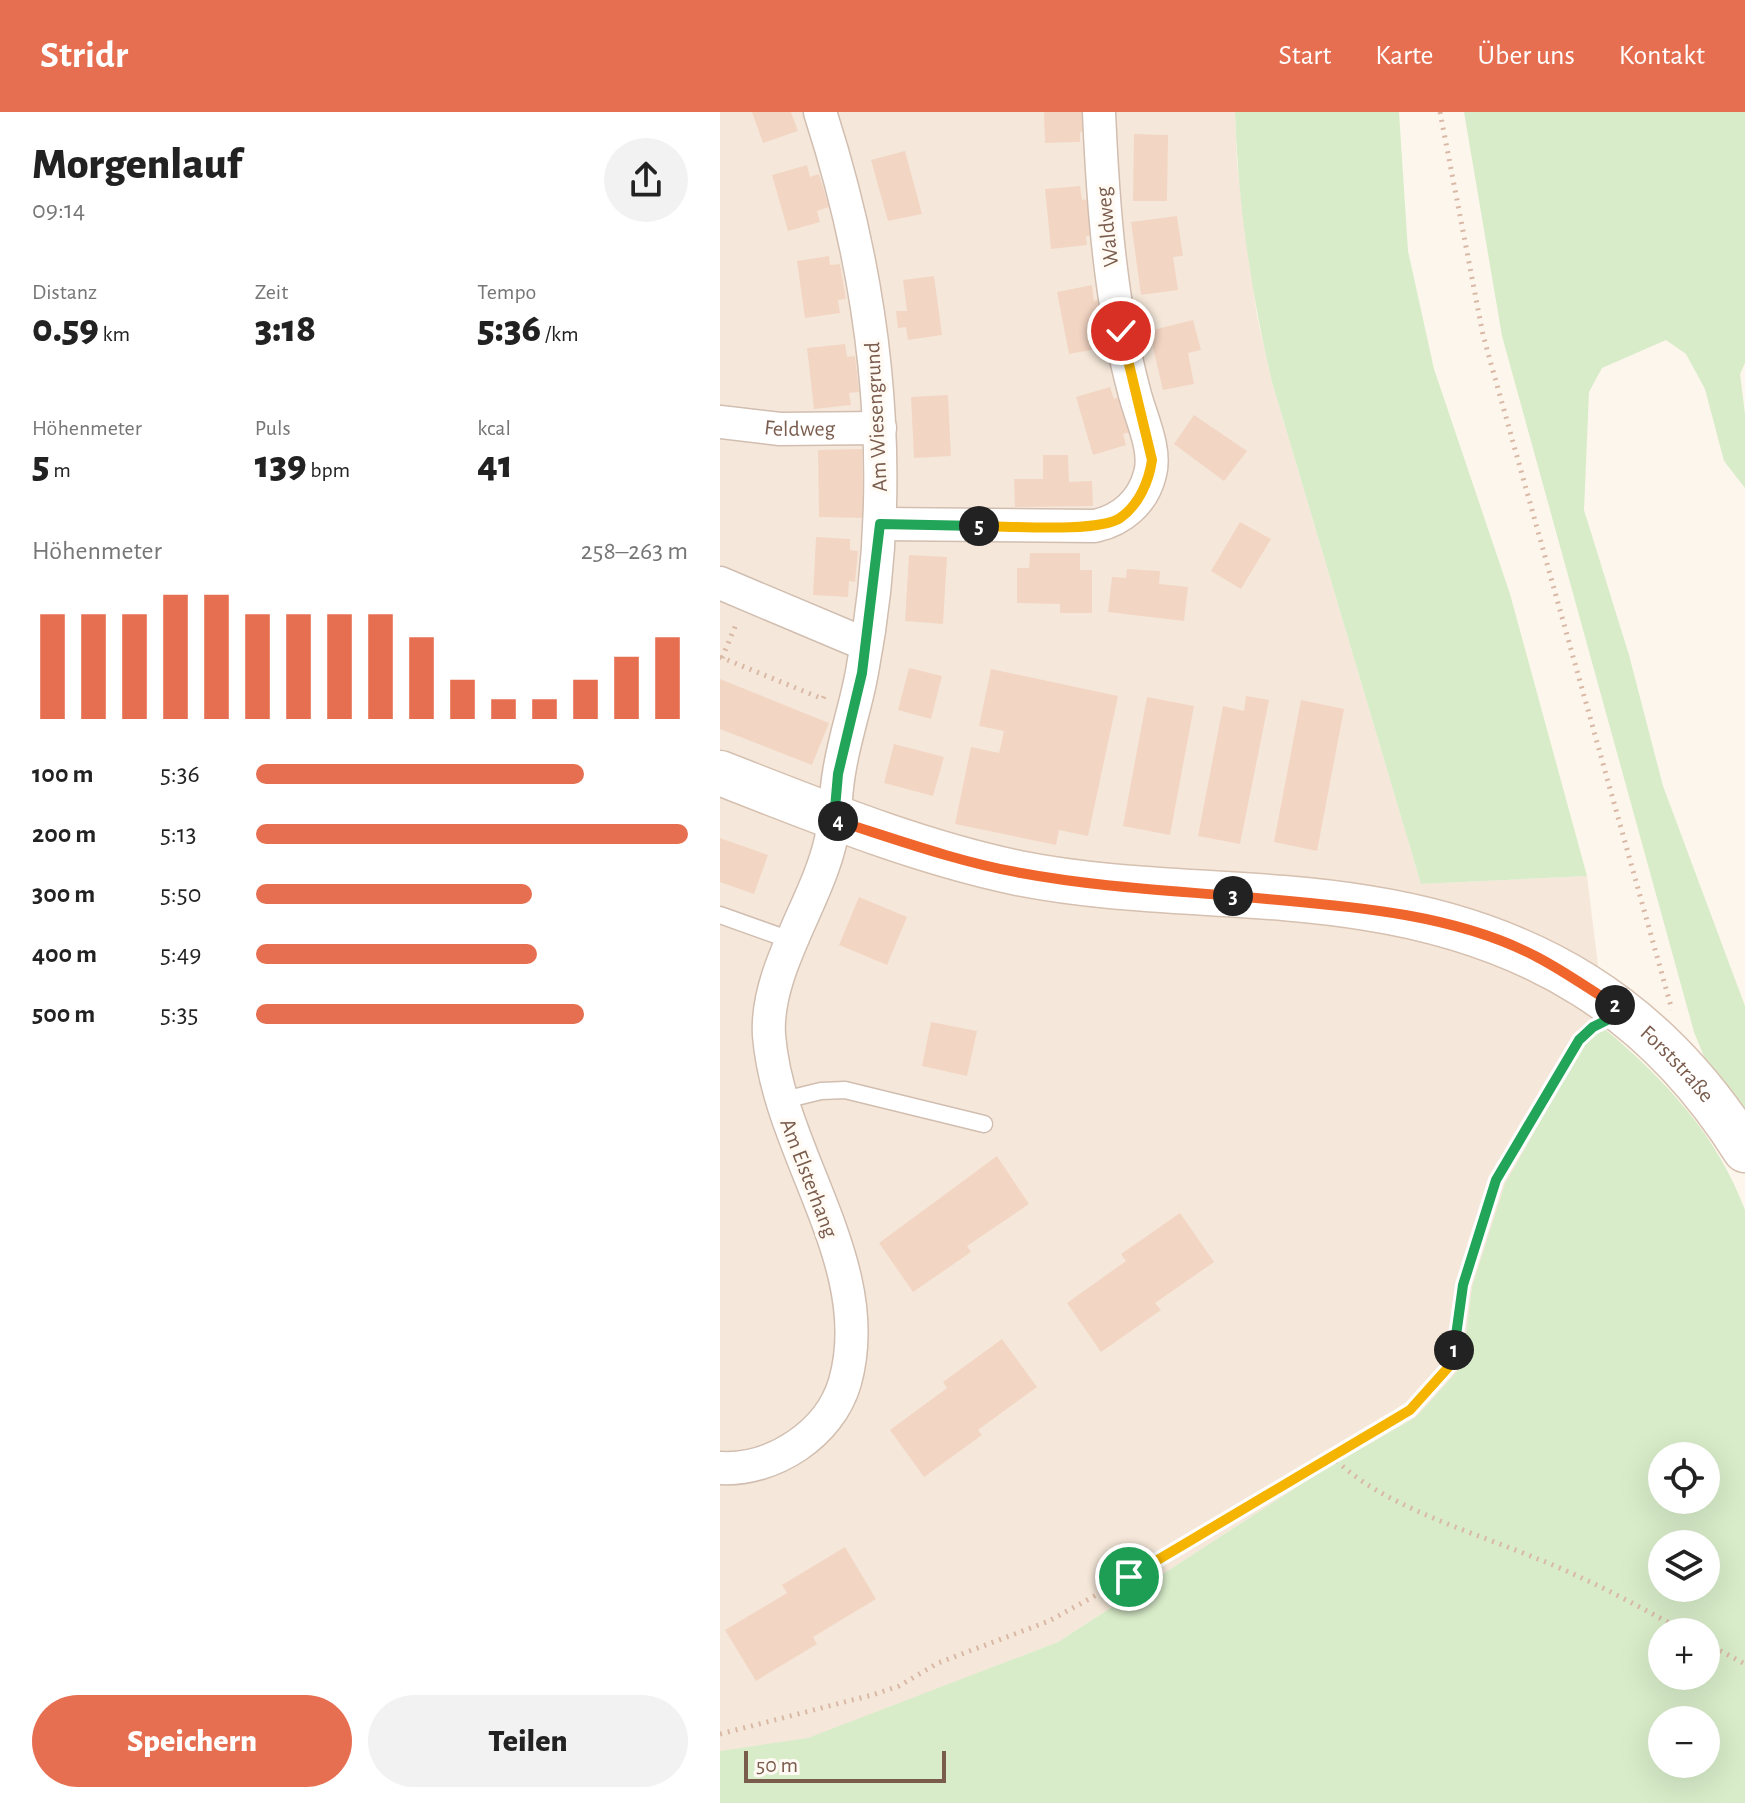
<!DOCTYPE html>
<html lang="de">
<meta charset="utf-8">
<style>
:root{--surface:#fff;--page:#f2f2f2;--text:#222;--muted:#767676;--accent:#e76f51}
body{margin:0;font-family:"Alegreya Sans",sans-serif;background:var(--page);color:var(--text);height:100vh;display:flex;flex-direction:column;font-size:30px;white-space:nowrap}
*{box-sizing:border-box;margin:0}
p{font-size:26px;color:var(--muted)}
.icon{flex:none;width:44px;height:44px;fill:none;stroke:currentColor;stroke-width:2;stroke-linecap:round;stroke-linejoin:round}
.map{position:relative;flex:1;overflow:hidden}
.side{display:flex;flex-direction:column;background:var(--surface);width:720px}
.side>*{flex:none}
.tools{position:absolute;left:928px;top:1330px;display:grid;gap:16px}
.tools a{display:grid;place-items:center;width:72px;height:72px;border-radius:50%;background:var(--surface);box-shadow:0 8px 32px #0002;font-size:40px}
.scale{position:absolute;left:24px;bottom:20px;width:202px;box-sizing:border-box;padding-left:8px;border:4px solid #7a5c4d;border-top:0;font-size:22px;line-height:28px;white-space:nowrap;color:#7a5c4d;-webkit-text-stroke:6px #fffaf3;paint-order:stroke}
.pin{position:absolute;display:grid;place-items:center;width:68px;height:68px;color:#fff;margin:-34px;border:4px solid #fff;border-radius:50%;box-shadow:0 2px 8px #0007}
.km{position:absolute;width:40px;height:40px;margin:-20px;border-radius:50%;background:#222;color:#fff;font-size:22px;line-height:40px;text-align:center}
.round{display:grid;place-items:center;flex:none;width:84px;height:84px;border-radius:42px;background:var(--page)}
.head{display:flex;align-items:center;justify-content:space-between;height:136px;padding:0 32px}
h1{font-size:44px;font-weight:800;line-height:60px}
.figures{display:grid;grid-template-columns:repeat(3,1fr);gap:12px;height:136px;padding:8px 32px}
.figures div{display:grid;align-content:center}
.figures b{font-size:40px;font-weight:800}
.figures small{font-size:22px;font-weight:400}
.figures p{font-size:22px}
.chart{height:224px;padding:16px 32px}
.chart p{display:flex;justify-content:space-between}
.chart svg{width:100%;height:144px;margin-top:8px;stroke:var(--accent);stroke-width:6}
.button{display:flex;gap:16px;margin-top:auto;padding:16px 32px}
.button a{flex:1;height:92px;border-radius:48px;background:var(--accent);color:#fff;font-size:32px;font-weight:800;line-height:92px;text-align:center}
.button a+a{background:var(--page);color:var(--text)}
ul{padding:0 32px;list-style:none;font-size:26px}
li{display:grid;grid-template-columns:128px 96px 1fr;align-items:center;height:60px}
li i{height:20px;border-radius:10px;background:var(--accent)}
header{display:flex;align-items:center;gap:48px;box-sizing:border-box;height:112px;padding:0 40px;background:var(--accent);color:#fff}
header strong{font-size:38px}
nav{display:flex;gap:44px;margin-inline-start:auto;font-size:28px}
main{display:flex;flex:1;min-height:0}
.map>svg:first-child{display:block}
</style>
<header>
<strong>Stridr</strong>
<nav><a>Start</a><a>Karte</a><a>Über uns</a><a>Kontakt</a></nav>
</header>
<main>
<section class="side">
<div class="head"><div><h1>Morgenlauf</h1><p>09:14</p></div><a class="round"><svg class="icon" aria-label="share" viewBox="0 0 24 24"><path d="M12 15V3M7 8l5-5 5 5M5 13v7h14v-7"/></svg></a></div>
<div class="figures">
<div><p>Distanz</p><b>0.59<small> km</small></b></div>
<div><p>Zeit</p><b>3:18</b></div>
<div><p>Tempo</p><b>5:36<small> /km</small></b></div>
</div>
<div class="figures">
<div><p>Höhenmeter</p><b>5<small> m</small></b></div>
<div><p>Puls</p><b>139<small> bpm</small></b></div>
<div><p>kcal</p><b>41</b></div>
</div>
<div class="chart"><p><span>Höhenmeter</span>258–263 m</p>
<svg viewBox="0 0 160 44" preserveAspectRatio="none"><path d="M5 44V12M15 44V12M25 44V12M35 44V6M45 44V6M55 44V12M65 44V12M75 44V12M85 44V12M95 44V19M105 44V32M115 44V38M125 44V38M135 44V32M145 44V25M155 44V19"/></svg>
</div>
<ul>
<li><b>100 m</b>5:36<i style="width:76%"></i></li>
<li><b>200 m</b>5:13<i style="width:100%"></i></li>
<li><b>300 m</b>5:50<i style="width:64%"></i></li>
<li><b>400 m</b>5:49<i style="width:65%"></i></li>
<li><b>500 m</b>5:35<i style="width:76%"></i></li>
</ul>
<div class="button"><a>Speichern</a><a>Teilen</a></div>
</section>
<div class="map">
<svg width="1025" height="1691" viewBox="0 0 1025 1691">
<rect width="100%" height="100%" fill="#fdf6ec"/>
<polygon fill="#f5e8da" points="0,0 515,0 517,52 537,204 552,270 701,772 867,764 886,918 864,932 752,1175 742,1254 696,1305 600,1360 338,1530 88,1627 0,1639"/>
<g fill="#d8ecc9" fill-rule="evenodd">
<path d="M 515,0 L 679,0 L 688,139 L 714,257 L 790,482 L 867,764 L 701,772 L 552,270 C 531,181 518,91 515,0 Z"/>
<polygon points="744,0 1025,0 1025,251 1020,262 1025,302 1025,376 1004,349 985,277 966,242 946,228 882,256 869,280 864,398 909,543 943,674 1025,894 1025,1009 987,952 974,920 782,224"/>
<path d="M 886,918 C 946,969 997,1023 1025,1098 L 1025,1691 L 0,1691 L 0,1639 L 88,1626 L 338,1530 L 600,1360 L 696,1305 L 742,1254 L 752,1175 L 785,1072 L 864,932 L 870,923 ZM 942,1344 L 986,1344 L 986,1388 L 942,1388 ZM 942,1432 L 986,1432 L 986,1476 L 942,1476 ZM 942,1520 L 986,1520 L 986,1564 L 942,1564 ZM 942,1608 L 986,1608 L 986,1652 L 942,1652 Z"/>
</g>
<g fill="#f3d5c3">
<polygon points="32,0 71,0 78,19 43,31"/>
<polygon points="324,0 366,0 366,20 360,20 360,30 325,31"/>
<polygon points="414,22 448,23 447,89 413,89"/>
<polygon points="185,39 202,102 168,109 151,48"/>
<polygon points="87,53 90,65 99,62 109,95 97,99 100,110 68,119 52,63"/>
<polygon points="360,74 362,88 371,87 376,123 366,124 367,133 331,137 325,77"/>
<polygon points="457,104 463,144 453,145 458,178 421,183 411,110"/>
<polygon points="109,144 110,153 120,152 126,187 118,188 120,201 85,206 77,149"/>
<polygon points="214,164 222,223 188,228 186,215 178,216 176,199 187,199 183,168"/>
<polygon points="372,173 374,189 380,187 383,204 376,205 382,236 349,242 337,180"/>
<polygon points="473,208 481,238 468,241 474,272 443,278 429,219"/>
<polygon points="125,232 127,245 135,244 139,280 129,281 131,293 94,297 87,236"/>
<polygon points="390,275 394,287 402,284 411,320 403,322 406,333 373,343 356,285"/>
<polygon points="228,283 231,344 194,346 191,285"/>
<polygon points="474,303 527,339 504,369 454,332"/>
<polygon points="142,337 143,406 99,405 98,338"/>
<polygon points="323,343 348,343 349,370 372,369 373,394 295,395 294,367 323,367"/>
<polygon points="520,410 551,427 521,477 491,459"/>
<polygon points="96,425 130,427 130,438 138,439 135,470 129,469 128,485 93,483"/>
<polygon points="310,441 360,441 360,458 372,458 372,501 340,501 340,492 297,491 297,456 309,456"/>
<polygon points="189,443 227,445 223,512 185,509"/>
<polygon points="407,457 440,459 439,472 468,475 464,509 388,500 392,465 406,466"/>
<polygon points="189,556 222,564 211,607 178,598"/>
<polygon points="271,557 398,584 368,724 339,718 336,733 235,712 251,635 279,641 284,619 259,614"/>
<polygon points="0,567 109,611 92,653 0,617"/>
<polygon points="526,584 549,588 520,732 478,724 503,594 524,599"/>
<polygon points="427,585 474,594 450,723 403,714"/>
<polygon points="581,588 624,597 597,739 554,730"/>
<polygon points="174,632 224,645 213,684 164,671"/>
<polygon points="0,726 48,743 34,782 0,770"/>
<polygon points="139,785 187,805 167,853 119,833"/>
<polygon points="211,910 257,919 247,964 202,954"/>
<polygon points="277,1044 309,1092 247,1134 251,1140 193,1180 159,1131"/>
<polygon points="460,1101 494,1150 435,1191 441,1198 381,1240 347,1191 406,1149 401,1142"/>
<polygon points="282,1227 317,1275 258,1318 262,1323 204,1365 170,1318 227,1276 223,1270"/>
<polygon points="125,1435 156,1487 93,1525 97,1532 36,1569 5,1518 67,1481 62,1473"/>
</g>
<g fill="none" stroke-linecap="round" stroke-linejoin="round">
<g stroke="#d1beb0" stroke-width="19">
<g id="lane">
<polyline points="0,803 73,829"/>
<polyline points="60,989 101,979 125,978 264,1012"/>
</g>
</g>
<g stroke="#d1beb0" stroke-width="35">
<g id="street">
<path id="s1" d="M 0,310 L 60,317 L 160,316"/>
<path d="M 160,412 L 375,414 C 402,408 423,390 430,362 C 437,337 420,304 414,279 C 390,189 383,93 379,0"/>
<polyline points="0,471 133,527 147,528"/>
<path d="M 0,1356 C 53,1359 110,1322 125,1270 C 158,1152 58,1041 49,923 C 45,858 98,789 111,727 C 116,705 115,683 119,661 C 124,627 136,594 142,560 C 178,371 159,182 100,0"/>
</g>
</g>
<g stroke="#d6c0b0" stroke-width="47">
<g id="secondary">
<path id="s2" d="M 0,661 C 98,699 194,739 298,761 C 413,784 531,777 647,796 C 812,822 935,895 1025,1038"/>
</g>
</g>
<g stroke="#d9b8a5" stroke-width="5" stroke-dasharray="2 6" stroke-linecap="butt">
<polyline points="720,0 763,223 952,898"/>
<polyline points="0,545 103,587 106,580"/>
<polyline points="2,546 17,510"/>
<path d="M 611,1343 C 657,1393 756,1421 818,1447 C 869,1467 918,1494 966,1520"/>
<polyline points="986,1531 1025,1552"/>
<polyline points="0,1622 152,1583 179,1574 218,1551 329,1509 489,1421 595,1352 690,1298 733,1250 743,1173 776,1068 859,928 871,917"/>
</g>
<use href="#lane" stroke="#fff" stroke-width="16"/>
<use href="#street" stroke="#fff" stroke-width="32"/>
<use href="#secondary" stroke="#fff" stroke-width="44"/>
</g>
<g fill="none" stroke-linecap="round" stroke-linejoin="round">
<g stroke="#fff" stroke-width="16">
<polyline id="split-1" points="409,1465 690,1298 733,1250 734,1238"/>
</g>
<g stroke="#fff" stroke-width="16">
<polyline id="split-2" points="734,1238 743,1173 776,1068 859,928 873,915 905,899 895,893"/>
</g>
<g stroke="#fff" stroke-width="16">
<path id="split-3" d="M 513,784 C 611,793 729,798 817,845 C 844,859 869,877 895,893"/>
</g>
<g stroke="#fff" stroke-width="16">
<path id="split-4" d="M 118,709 C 178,728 239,750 301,761 C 371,774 442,778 513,784"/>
</g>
<g stroke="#fff" stroke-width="16">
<polyline id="split-5" points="118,709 114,708 118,662 142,561 160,412 259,414"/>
</g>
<g stroke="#fff" stroke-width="16">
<path id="split-6" d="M 259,414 C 290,414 378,421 400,406 C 419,393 429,369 432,348 L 401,219"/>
</g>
<use href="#split-1" stroke="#f5b400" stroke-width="10"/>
<use href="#split-2" stroke="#22a559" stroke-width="10"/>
<use href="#split-3" stroke="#f0652b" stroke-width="10"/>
<use href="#split-4" stroke="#f0652b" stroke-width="10"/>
<use href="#split-5" stroke="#22a559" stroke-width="10"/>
<use href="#split-6" stroke="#f5b400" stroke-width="10"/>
</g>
<g text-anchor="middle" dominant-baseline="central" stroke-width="7" stroke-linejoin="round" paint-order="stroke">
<g font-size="22" fill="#7a5c4d" stroke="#fffaf3">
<text transform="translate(387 115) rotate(-96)">Waldweg</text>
<text transform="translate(156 305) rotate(-93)">Am Wiesengrund</text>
<text stroke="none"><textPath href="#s1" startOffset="80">Feldweg</textPath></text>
<text stroke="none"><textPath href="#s2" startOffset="1020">Forststraße</textPath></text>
<text transform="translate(89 1066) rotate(69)">Am Elsterhang</text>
</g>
</g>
</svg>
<div class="tools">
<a><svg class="icon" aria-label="locate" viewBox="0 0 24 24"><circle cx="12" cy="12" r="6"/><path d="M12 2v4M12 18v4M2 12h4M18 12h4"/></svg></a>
<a><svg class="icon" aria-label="layers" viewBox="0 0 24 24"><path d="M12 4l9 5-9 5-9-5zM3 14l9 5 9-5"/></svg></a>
<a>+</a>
<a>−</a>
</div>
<div class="scale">50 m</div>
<div class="pin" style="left:409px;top:1465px;background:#1e9e55"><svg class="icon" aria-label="arrive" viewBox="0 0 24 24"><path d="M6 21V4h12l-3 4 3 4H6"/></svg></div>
<div class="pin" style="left:401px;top:219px;background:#d93025"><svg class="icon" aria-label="check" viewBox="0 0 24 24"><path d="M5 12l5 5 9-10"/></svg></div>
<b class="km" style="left:734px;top:1238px">1</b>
<b class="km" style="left:895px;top:893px">2</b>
<b class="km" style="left:513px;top:784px">3</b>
<b class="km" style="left:118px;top:709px">4</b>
<b class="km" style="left:259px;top:414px">5</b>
</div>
</main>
